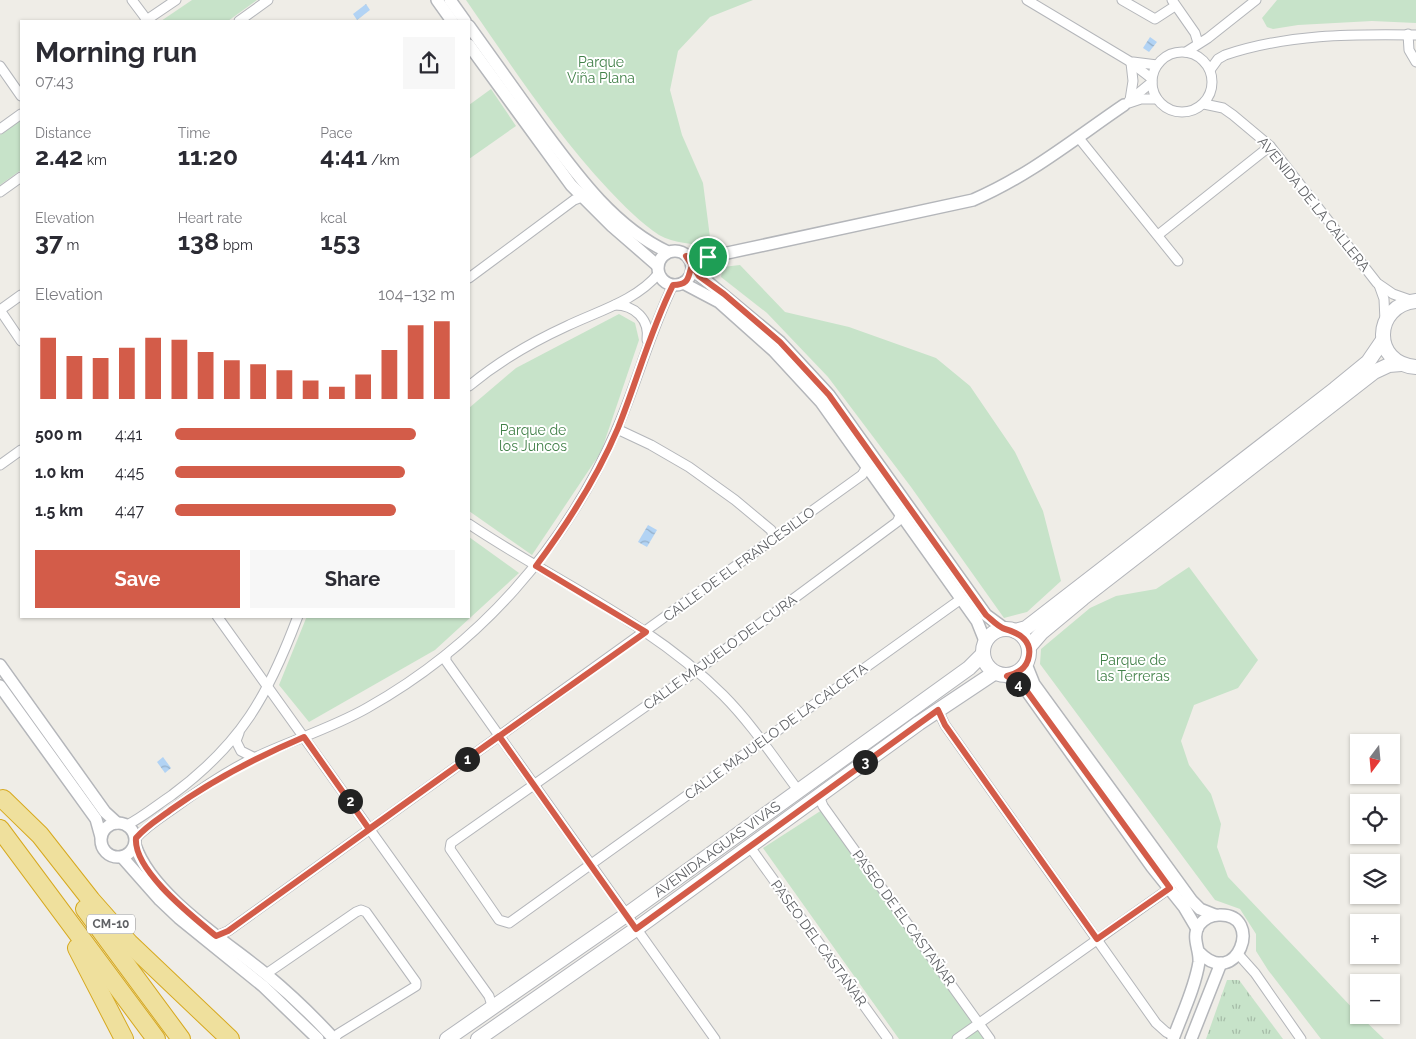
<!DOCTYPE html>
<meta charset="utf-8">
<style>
:root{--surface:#fff;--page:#f7f7f7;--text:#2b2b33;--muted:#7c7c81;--accent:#d35c49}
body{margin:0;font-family:Raleway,sans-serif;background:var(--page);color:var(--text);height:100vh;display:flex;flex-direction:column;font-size:19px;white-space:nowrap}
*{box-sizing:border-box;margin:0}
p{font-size:16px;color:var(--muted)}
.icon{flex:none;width:28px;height:28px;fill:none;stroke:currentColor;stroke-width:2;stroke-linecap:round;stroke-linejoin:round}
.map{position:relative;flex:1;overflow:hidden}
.sheet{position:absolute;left:20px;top:20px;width:450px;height:598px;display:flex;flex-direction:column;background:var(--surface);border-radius:0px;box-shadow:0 1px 4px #0004}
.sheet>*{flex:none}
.needle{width:32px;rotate:196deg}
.controls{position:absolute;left:1350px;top:734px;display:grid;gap:10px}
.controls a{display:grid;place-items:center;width:50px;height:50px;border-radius:0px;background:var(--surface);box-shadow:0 1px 4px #0004;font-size:25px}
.pin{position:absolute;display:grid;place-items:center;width:42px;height:42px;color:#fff;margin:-21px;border:2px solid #fff;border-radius:50%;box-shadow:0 1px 5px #0007}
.km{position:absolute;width:25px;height:25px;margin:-12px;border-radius:50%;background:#222;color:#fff;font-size:14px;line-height:25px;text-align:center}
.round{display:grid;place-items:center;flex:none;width:52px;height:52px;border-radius:0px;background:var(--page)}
.overview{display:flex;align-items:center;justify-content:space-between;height:85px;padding:0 15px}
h1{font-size:28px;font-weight:700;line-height:38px}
.stats{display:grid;grid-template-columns:repeat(3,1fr);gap:8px;height:85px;padding:5px 15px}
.stats div{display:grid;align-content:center}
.stats b{font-size:25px;font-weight:700}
.stats small{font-size:14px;font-weight:400}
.stats p{font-size:14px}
.chart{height:140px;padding:10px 15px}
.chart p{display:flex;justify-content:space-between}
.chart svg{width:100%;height:90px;margin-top:5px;stroke:var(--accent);stroke-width:6}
.primary-button{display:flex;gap:10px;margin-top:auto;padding:10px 15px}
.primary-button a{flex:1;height:58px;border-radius:0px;background:var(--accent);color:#fff;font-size:20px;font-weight:700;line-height:58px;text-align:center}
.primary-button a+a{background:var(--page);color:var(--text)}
ul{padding:0 15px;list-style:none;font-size:16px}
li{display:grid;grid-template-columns:80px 60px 1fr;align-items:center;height:38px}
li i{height:12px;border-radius:6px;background:var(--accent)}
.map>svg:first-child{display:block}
</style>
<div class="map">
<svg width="1416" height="1039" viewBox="0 0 1416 1039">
<defs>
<pattern id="grass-tufts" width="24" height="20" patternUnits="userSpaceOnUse" patternTransform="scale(1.25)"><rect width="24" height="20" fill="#c7e3c9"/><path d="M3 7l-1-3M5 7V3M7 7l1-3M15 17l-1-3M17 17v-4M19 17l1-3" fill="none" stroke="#a5bba7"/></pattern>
<pattern id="water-waves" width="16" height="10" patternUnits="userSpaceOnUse" patternTransform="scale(1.25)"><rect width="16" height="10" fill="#b2d3f4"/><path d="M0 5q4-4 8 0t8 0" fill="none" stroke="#94afc9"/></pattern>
</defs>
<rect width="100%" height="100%" fill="#efede7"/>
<polygon fill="url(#grass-tufts)" points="1227,980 1239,980 1283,1039 1206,1039"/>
<g fill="#c7e3c9">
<polygon points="192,0 257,0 228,21 161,21"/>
<path d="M 466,0 L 753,0 L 710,17 L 678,51 L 670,90 L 682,135 L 703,183 L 711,245 C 696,245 673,243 659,235 C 641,223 623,205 608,189 C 554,131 511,65 466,0 Z"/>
<polygon points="1277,0 1416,0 1416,23 1372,21 1298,25 1273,29 1267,27 1262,18"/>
<polygon points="491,89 516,126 469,159 469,105"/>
<polygon points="21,120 21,170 0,185 0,135"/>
<polygon points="740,265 785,312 849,327 936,358 970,386 1015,452 1043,511 1061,581 1027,612 1004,618 911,487 828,377 767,313 721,277 723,267"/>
<polygon points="619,314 635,323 639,340 601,452 532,555 469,511 469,408 516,368"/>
<polygon points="469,537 519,573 435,650 309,722 279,685 307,616 469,616"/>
<polygon points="1189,567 1258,660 1238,688 1194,705 1181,741 1189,765 1211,794 1221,824 1217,847 1228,877 1359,1015 1384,1039 1321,1039 1268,970 1256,951 1256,934 1240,909 1215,900 1040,664 1041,649 1090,608 1116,596 1156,589"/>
<polygon points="822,810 985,1039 899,1039 763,848"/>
</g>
<g fill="url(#water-waves)">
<polygon points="366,4 370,10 357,20 353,14"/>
<polygon points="1150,37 1157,42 1149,52 1143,48"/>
<polygon points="648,525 657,530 647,547 638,542"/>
<polygon points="163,757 171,768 165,773 157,762"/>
</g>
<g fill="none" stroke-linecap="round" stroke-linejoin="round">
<g stroke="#b4b6ba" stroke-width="11">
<g id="minor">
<polyline points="132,0 147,20"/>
<polyline points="1027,0 1129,61 1151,78"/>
<polyline points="1122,0 1155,19 1175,6"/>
<polyline points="1172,0 1195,33 1198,43"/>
<polyline points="145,21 176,0"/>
<polyline points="239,21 268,0"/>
<polyline points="1408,34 1409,50 1416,62"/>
<circle cx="1182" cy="82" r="30"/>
<polyline points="1186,52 1208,38 1256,0"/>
<polyline points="1133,62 1157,65"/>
<polyline points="0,66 21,96"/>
<path d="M 1210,70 L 1218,59 L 1225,55 C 1288,34 1350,34 1416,35"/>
<polyline points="1130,100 1133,81 1131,63"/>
<polyline points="1129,101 1152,82"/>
<polyline points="1129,103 1141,99 1157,99"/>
<polyline points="1204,104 1223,108 1233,115 1270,146 1377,283 1393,294 1413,301"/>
<polyline points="0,129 21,114"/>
<polyline points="1078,137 1178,261"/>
<polyline points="0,192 21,177"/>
<polyline points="1158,235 1270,146"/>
<polyline points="469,278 574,200 582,197"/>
<polyline points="1379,285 1384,299 1385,321"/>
<path d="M 615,305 C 635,305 650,320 647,340"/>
<polyline points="0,310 21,341"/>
<polyline points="0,310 21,295"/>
<path d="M 469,386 C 498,362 532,342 567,326 C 598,311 636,301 659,273"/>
<polyline points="617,429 651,445 689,467 735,500 771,530 774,538"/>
<polyline points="0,465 21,450"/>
<polyline points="901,514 897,522 696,671 451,843 450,849 499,920 509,923 961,599"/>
<path d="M 469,524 C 554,581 650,622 723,695 C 751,723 774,758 798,790"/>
<polyline points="217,616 489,996 493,1009"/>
<polyline points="446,655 446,661 715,1039"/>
<polyline points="938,710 945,725 1156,1023 1166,1032 1174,1036"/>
<polyline points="239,733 236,741 241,751 255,758"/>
<polyline points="819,796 823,806 990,1039"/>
<path d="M 127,825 C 143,817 157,805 172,795 C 241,744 268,696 298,616"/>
<path d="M 136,838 C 148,825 163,816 177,806 C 202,788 228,770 256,757 C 292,740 332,728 367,708 C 479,645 564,549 616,431 C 637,383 650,332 673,285"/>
<polyline points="750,847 888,1039"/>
<polyline points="216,936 228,931 862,475 867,467"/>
<polyline points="1238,954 1255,973 1301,1039"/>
<polyline points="266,974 356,912 361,910 366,912 416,982 416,986 338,1034 334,1039"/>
<polyline points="957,1039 1170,888"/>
</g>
</g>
<g stroke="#b4b6ba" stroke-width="14">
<g id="tertiary">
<polyline points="437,0 452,21"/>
<polyline points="450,0 465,21"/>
<path d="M 469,26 C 493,60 518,94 542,128 C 576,174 614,227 668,252"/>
<polyline points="469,45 571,185 612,226 658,266"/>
<circle cx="675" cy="268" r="17"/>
<path d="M 692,265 L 696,261 L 718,255 L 973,200 C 1029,176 1074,139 1124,105"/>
<polyline points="692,269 780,342 829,395 986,615 1005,629"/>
<polyline points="683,283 719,302 774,351 821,402 977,621 985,641"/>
<polyline points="1026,664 1034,684 1192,901 1200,909 1215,915"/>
<polyline points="0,665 105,812 117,823"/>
<polyline points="1007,676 1026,690 1152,867 1184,907 1197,929"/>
<polyline points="0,686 96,819 101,837"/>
<circle cx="118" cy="840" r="17"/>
<path d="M 135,845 C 152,896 227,942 267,975 C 291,995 313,1016 334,1039"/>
<polyline points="122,857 160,900 179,918 263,986 318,1039"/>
<path d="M 1173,1039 C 1182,1014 1195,988 1199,962 C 1200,949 1191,938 1199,925 C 1204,919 1211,915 1219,915 C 1265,913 1237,992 1199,952"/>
<polyline points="1191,1039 1221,963"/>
</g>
</g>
<g stroke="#b3b5ba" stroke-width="16">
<g id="secondary">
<path d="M 1416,301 C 1373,305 1371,364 1416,367"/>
<circle cx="1006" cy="652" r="23"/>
<polyline points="1015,631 1026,628 1335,389 1368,362 1383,340"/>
<polyline points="1029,647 1042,632 1083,598 1374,372 1389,365 1401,364"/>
<polyline points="447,1039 626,915 969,668 982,655"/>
<polyline points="478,1039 636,929 919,723 994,673"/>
</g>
</g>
<g stroke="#d7a91f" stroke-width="20">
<g id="motorway">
<polyline points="3,799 40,835 91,900 129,943 230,1039"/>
<polyline points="0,829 156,1039"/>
<polyline points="85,909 181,1039"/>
<polyline points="77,948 124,1039"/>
</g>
</g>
<use href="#minor" stroke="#fff" stroke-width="9"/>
<use href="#tertiary" stroke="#fff" stroke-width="11"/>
<use href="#secondary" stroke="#fff" stroke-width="14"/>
<use href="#motorway" stroke="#efe09d" stroke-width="18"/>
</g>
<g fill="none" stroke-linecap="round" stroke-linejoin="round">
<g stroke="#fff" stroke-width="10">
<path id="route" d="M 708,257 C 704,259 696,259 693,264 C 687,274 692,285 673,285 C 650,331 637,381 618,428 C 597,478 568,523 536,566 L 646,632 C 506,731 367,830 228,931 L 216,936 C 192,916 133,870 136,838 C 146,826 160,818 172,809 C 214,779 257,757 304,737 L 369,829 L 499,736 L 636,929 L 938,710 L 945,725 L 1097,939 L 1170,888 L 1026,690 L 1007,676 C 1016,674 1025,669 1028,660 C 1034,641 1019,633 1005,629 C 998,627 992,620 986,615 L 829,395 L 780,342 L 724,294 L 699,276 L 686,256 L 708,257"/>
</g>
<use href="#route" stroke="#d35c49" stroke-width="6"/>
</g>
<g text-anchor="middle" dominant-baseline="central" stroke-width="4" stroke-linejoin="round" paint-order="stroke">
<rect fill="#fff" stroke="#8f9093" stroke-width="1" x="87" y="914.5" width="48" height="19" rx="4"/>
<g font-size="12" font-weight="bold" fill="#5f6165">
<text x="111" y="924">CM-10</text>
</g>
<g font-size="14" fill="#428149" stroke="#fff">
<text x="601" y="62">Parque<tspan x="601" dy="16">Viña Plana</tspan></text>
<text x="533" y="430">Parque de<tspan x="533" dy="16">los Juncos</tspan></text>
<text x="1133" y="660">Parque de<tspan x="1133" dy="16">las Terreras</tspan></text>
</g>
<g font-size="14" fill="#5f6165" stroke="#fff">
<text transform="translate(1314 204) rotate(51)">AVENIDA DE LA CALLERA</text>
<text transform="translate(739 564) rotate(-36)">CALLE DE EL FRANCESILLO</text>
<text transform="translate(720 652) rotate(-36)">CALLE MAJUELO DEL CURA</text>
<text transform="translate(776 731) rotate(-36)">CALLE MAJUELO DE LA CALCETA</text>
<text transform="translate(717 849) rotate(-36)">AVENIDA AGUAS VIVAS</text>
<text transform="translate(904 918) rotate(54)">PASEO DE EL CASTAÑAR</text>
<text transform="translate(819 943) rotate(54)">PASEO DEL CASTAÑAR</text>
</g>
</g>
</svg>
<div class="controls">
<a><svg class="needle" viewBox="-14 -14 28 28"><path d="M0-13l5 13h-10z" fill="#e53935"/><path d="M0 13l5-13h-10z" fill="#7c7c81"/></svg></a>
<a><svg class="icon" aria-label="locate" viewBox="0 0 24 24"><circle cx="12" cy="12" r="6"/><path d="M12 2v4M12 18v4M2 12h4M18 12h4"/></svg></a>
<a><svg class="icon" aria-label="layers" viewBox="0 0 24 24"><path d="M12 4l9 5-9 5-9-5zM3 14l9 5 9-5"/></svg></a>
<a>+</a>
<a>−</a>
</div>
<div class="pin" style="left:708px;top:257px;background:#1e9e55"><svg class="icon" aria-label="arrive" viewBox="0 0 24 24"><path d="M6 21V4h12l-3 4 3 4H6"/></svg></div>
<b class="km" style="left:467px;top:759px">1</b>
<b class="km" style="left:350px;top:801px">2</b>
<b class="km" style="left:865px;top:762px">3</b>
<b class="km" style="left:1018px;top:684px">4</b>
<section class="sheet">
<div class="overview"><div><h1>Morning run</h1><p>07:43</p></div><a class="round"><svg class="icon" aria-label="share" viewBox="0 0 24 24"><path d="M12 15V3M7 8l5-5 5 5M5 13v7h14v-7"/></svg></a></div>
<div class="stats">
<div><p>Distance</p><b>2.42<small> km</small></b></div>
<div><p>Time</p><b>11:20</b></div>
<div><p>Pace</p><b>4:41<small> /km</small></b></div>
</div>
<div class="stats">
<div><p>Elevation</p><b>37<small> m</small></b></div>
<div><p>Heart rate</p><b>138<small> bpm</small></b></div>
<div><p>kcal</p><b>153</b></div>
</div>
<div class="chart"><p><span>Elevation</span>104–132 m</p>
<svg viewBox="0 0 160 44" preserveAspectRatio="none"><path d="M5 44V14M15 44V23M25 44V24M35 44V19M45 44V14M55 44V15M65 44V21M75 44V25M85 44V27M95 44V30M105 44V35M115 44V38M125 44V32M135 44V20M145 44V8M155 44V6"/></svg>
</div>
<ul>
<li><b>500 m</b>4:41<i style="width:86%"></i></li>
<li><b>1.0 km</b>4:45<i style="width:82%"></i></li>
<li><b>1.5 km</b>4:47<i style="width:79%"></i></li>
</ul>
<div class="primary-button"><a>Save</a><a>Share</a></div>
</section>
</div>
